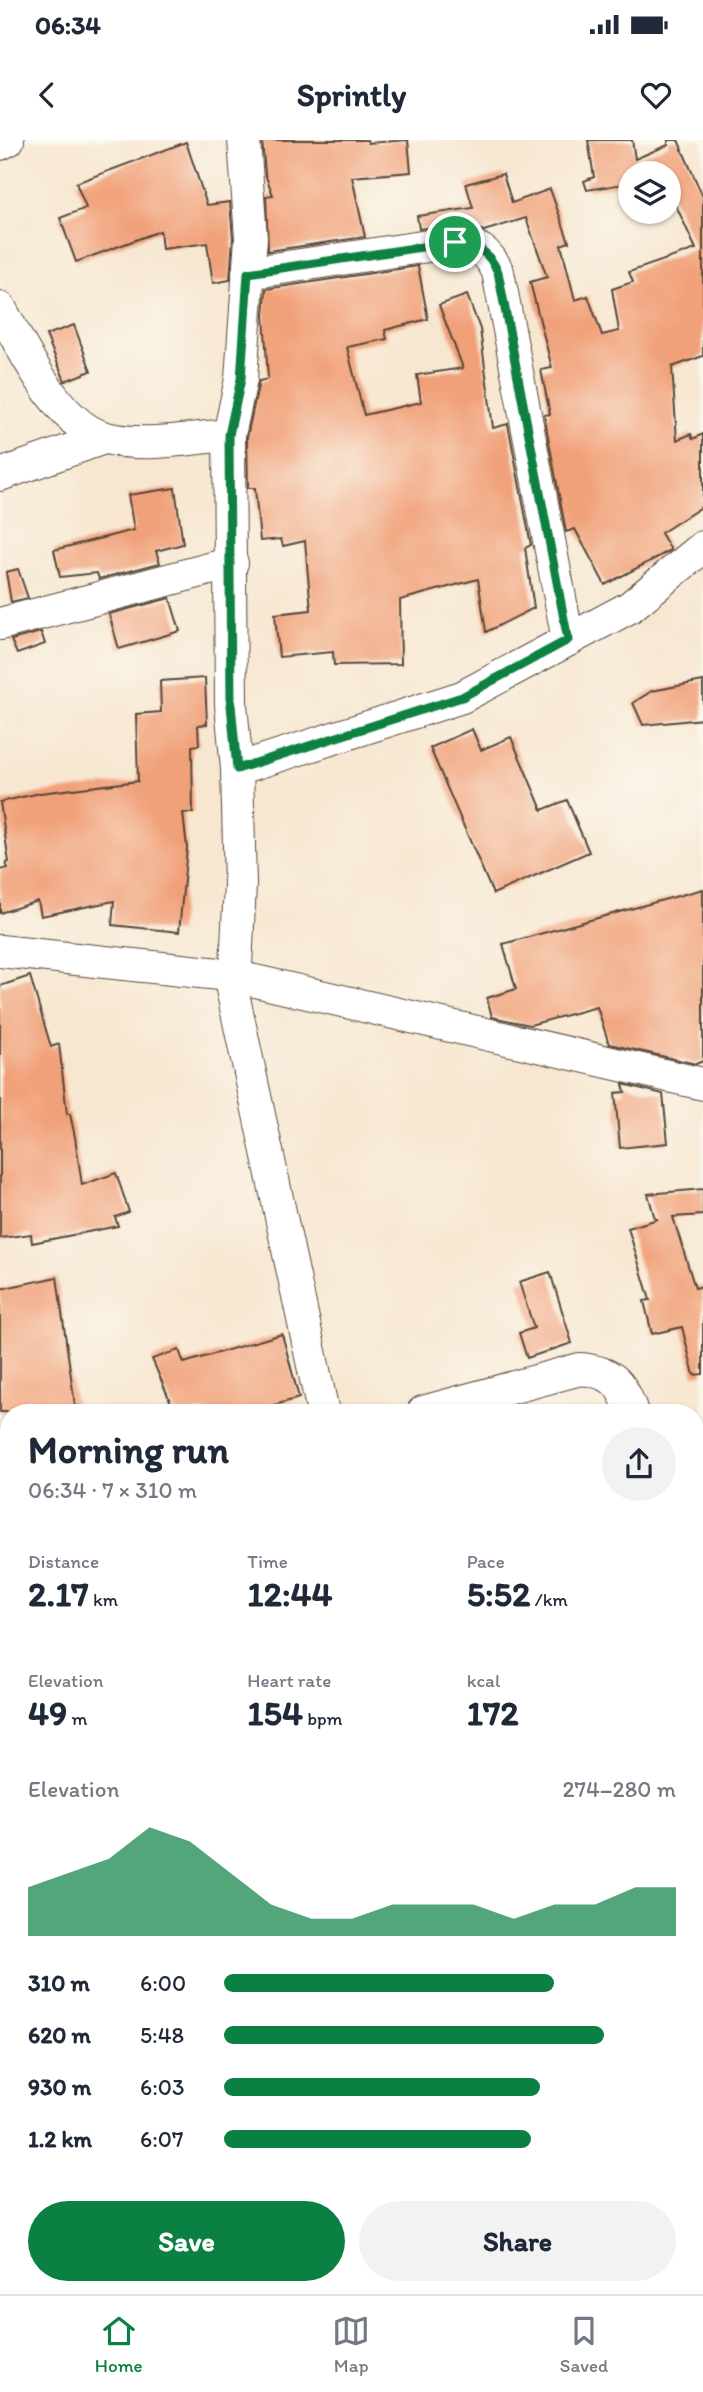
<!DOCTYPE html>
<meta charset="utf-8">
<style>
:root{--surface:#fff;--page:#f2f2f3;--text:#1f2937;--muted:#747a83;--line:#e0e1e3;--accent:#0b8043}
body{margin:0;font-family:Itim,sans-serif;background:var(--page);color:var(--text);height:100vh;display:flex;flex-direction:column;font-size:26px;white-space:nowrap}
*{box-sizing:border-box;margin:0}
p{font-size:23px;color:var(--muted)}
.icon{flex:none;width:38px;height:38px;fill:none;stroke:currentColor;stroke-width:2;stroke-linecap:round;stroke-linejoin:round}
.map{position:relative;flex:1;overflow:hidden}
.drawer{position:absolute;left:0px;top:1264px;width:704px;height:891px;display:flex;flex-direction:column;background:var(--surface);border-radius:28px 28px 0 0;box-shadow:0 2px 5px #0004}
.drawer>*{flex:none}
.buttons{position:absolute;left:618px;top:21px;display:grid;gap:14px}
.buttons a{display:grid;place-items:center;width:63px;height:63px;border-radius:50%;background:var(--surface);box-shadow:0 2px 5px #0004;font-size:35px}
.pin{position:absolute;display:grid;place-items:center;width:60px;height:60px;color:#fff;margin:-30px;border:4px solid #fff;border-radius:50%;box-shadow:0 2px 7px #0007}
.round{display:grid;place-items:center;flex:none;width:74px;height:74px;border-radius:37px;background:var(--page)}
.head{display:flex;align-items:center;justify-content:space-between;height:119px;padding:0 28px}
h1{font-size:38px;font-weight:700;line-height:52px}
.figures{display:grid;grid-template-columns:repeat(3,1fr);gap:10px;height:119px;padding:7px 28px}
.figures div{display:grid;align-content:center}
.figures b{font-size:35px;font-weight:700}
.figures small{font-size:19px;font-weight:400}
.figures p{font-size:19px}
.chart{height:196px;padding:14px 28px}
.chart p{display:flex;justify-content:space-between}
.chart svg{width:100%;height:126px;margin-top:7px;fill:var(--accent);opacity:.7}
.primary-button{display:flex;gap:14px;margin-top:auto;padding:14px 28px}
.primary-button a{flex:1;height:80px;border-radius:42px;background:var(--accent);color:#fff;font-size:28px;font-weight:700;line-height:80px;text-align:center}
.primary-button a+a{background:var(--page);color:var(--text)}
ul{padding:0 28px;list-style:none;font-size:23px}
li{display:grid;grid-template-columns:112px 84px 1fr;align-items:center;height:52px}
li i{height:18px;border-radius:9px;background:var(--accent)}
.status{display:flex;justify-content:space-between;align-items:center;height:49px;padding:0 35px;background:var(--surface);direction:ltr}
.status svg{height:19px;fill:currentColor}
header{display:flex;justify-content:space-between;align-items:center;height:91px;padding:0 28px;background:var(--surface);font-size:32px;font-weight:700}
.dock{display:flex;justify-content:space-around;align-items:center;height:98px;border-top:2px solid var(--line);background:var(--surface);font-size:19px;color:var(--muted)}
.dock a{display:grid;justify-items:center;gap:4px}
.dock .current{color:var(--accent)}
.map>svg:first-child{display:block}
</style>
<div class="status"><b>06:34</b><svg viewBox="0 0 49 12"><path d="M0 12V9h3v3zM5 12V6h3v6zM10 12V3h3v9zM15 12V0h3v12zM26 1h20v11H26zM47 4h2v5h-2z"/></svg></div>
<header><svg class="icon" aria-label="back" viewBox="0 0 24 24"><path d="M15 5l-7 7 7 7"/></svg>Sprintly<svg class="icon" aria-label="heart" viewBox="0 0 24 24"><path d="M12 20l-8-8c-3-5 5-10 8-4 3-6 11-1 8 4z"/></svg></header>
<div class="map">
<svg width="703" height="2154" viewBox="0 0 703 2154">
<rect width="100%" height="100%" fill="#fbf7ec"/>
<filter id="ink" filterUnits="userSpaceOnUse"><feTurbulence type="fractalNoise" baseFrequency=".0143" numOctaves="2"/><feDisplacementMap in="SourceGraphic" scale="14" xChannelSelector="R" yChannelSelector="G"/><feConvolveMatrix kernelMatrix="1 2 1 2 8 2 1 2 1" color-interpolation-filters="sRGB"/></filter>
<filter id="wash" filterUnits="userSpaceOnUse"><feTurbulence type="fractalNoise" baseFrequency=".00686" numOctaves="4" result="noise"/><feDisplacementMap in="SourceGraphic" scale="28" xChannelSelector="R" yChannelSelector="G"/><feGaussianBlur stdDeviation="1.57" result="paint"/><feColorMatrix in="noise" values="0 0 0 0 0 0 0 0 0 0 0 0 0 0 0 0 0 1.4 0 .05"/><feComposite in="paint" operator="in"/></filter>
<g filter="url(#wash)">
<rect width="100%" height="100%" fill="#f7e7d1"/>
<g id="blocks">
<g fill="#f1a179">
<polygon points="262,0 367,0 368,3 408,0 411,32 352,37 365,97 268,111 266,56 273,55 265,34"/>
<polygon points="588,0 632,0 635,19 668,5 668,0 678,0 703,57 703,216 672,227 677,300 691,294 693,299 703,294 703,366 661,393 671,410 605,445 575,389 566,392 544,275 550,274 541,230 552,228 530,142 547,137 526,78 484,91 458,84 419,89 417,76 473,68 466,44 503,34 512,63 550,49 569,102 561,105 575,160 588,156 602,195 619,191 612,149 633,142 629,132 696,109 668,48 668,33 630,33 630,43 587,50 584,41 594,37"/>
<polygon points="186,2 207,65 230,62 233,98 230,140 213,143 207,103 162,109 160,91 76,122 60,78 86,68 76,43"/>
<polygon points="418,126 428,179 385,190 387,199 347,207 364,275 421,262 417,235 463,228 439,165 467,155 480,189 493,288 508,284 531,405 525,408 534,468 486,492 478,439 400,460 401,524 334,525 333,512 279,517 275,474 311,470 305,401 283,406 281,399 260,401 255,348 248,348 247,297 259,241 268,239 264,176 266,149"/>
<polygon points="74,185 91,231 65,241 46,195"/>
<polygon points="175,348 183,404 156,411 160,423 99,439 97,433 60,437 54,410 134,390 128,355"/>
<polygon points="18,429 28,458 11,462 6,432"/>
<polygon points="170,458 180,491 119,509 109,474"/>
<polygon points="41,492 45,504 17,514 11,500"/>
<polygon points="205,538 207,584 198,585 199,605 192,606 193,673 183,673 187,708 179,792 112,785 114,761 41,776 38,761 0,773 0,730 8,728 6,723 9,722 0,662 40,653 138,641 136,574 161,572 160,541"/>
<polygon points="703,541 703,579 643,585 633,563 652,551"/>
<polygon points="472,589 481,610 511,597 542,670 567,660 589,712 493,754 430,608"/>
<polygon points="703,749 703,921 696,924 609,904 597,867 530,885 492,877 487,858 516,849 503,804"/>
<polygon points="30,836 51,907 59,904 67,974 70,974 75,997 82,1045 116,1033 129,1072 115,1077 118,1086 32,1103 31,1094 0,1098 0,846"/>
<polygon points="623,944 663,954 668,1003 620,1008 615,953 625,952"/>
<polygon points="703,1049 703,1075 673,1077 695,1148 703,1146 703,1234 694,1235 682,1187 652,1194 644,1161 650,1160 628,1088 658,1079 655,1079 648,1054"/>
<polygon points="550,1132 572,1203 527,1218 519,1193 534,1188 519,1142"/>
<polygon points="57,1137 76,1272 0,1272 0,1149"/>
<polygon points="282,1194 299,1258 250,1272 175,1272 152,1219 179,1210 184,1223"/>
</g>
</g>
</g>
<g filter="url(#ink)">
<use href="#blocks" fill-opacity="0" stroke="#574639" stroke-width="2"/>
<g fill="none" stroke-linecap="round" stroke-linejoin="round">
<g stroke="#574639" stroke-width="34">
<g id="street">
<polyline points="244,0 251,98 241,239 229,295 231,565 237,629 240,744 236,827 229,835 323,1272"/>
<polyline points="0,4 8,0"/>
<path d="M 248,133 L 455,102 C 478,105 488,111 498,132 L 568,500"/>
<path d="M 0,168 C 23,208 58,286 106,298 C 145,308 189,298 229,295"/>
<polyline points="0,335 104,298"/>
<polyline points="0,484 232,423"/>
<polyline points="237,629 462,557 630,467 703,407"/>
<polyline points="0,811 229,835 703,944"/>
<path d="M 423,1272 L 580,1229 C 612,1232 621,1241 632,1272"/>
<polyline points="0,1366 9,1365"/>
<polyline points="0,1705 9,1704"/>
<polyline points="695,1720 703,1781"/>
<polyline points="695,1866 703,1864"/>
<polyline points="0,1967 9,1966"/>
<polyline points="197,2146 201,2154"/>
<polyline points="558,2146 559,2154"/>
<polyline points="413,2154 414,2146"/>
</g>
</g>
<use href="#street" stroke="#fff" stroke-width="32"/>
</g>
</g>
<g fill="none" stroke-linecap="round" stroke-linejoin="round" filter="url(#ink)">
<g stroke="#fff" stroke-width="14">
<path id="route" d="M 455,102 C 478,105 488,111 498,132 L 568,500 L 462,557 L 237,629 L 231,565 L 229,295 L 241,239 L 248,133 Z"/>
</g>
<use href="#route" stroke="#0b8043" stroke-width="9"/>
</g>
</svg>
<div class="buttons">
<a><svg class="icon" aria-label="layers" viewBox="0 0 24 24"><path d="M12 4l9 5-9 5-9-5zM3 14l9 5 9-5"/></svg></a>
</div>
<div class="pin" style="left:455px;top:102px;background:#1e9e55"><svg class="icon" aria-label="arrive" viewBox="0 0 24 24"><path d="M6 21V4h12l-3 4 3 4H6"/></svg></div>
<section class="drawer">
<div class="head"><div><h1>Morning run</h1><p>06:34 · 7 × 310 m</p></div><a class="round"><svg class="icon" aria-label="share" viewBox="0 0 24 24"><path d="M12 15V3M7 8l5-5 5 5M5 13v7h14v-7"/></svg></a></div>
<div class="figures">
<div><p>Distance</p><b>2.17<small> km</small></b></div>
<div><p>Time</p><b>12:44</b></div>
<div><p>Pace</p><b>5:52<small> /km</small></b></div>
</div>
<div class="figures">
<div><p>Elevation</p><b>49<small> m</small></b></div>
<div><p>Heart rate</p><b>154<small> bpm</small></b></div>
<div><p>kcal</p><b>172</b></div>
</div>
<div class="chart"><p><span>Elevation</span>274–280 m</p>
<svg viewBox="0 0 160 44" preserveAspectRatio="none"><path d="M0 44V27L10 22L20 17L30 6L40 11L50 22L60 33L70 38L80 38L90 33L100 33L110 33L120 38L130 33L140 33L150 27L160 27V44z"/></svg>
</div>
<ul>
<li><b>310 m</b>6:00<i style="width:73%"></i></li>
<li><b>620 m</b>5:48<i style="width:84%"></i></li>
<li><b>930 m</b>6:03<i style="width:70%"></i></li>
<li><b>1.2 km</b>6:07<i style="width:68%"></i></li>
</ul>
<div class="primary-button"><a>Save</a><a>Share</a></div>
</section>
</div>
<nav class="dock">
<a class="current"><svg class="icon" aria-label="home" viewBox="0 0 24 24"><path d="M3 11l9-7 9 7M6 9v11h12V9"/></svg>Home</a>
<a><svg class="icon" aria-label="map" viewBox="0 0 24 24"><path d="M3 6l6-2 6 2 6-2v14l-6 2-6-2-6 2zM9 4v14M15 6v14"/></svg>Map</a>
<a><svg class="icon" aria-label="saved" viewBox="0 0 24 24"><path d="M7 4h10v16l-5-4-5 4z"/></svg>Saved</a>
</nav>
